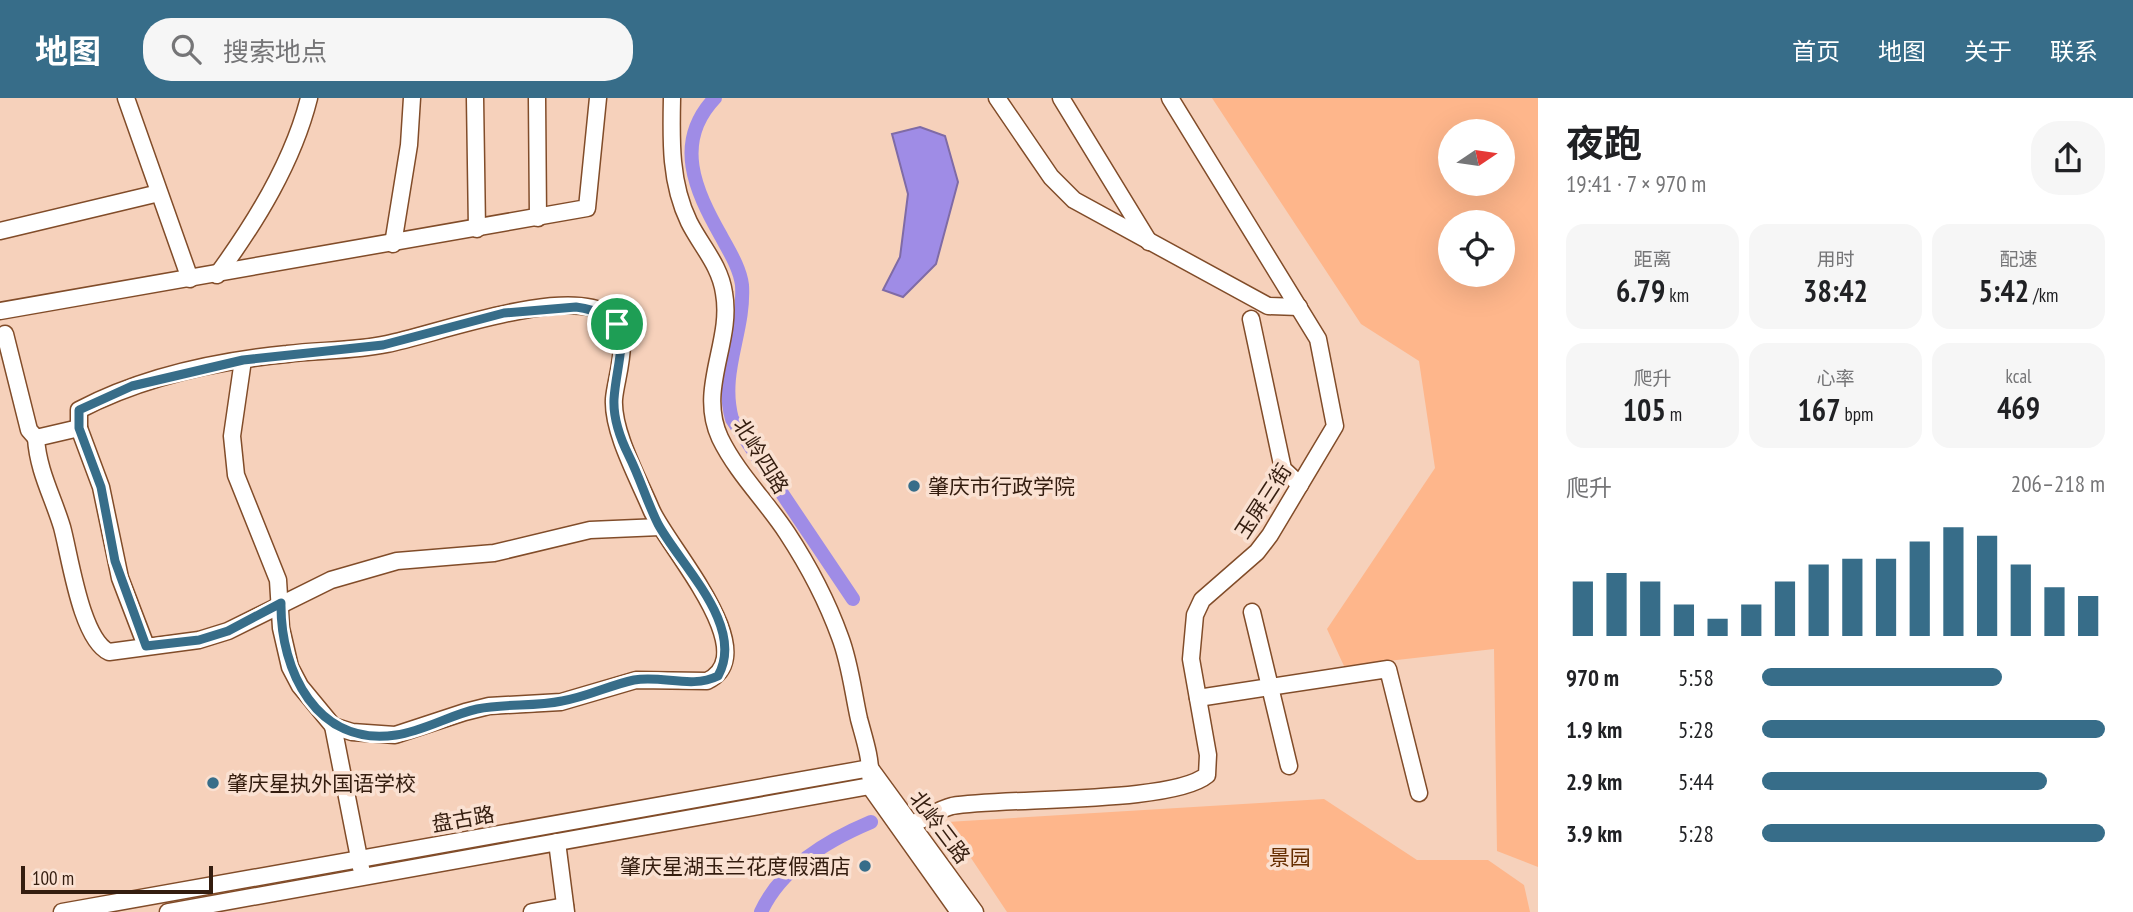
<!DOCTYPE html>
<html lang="zh">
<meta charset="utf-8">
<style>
:root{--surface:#fff;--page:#f6f6f6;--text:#202124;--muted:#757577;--accent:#376d89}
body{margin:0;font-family:"PT Sans Narrow","Noto Sans SC",sans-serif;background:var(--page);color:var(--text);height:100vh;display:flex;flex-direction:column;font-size:26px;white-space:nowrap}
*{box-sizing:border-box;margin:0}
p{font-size:23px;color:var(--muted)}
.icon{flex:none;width:38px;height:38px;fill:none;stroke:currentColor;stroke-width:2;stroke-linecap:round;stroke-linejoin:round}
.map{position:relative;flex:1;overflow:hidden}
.details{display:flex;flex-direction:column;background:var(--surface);width:595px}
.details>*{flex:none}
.needle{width:46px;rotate:77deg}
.controls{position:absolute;left:1438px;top:21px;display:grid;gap:14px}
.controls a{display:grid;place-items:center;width:77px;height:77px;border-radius:50%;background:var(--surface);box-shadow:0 7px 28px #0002;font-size:35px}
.scale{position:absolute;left:21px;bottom:18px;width:192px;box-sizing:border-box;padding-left:7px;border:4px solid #341d0f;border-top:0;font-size:19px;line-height:24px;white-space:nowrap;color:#341d0f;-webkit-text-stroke:5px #fae1d2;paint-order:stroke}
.pin{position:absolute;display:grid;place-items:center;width:60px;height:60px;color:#fff;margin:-30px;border:4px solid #fff;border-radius:50%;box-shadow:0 2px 7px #0007}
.round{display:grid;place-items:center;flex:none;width:74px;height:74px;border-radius:28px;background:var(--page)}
.headline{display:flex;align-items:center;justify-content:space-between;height:119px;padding:0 28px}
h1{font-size:38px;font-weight:700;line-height:52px}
.stats{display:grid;grid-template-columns:repeat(3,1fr);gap:10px;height:119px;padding:7px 28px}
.stats div{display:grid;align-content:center;border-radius:18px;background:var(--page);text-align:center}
.stats b{font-size:30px;font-weight:700}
.stats small{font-size:19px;font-weight:400}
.stats p{font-size:19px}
.chart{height:196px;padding:14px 28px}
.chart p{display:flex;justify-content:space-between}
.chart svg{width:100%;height:126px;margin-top:7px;stroke:var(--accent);stroke-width:6}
ul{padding:0 28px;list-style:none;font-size:23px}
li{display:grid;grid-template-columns:112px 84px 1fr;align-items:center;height:52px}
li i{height:18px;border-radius:9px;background:var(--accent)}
header{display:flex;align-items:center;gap:42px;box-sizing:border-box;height:98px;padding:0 35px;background:var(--accent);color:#fff}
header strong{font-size:33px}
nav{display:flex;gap:38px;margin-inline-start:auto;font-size:24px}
.search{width:490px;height:63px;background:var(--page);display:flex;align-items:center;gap:18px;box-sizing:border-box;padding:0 24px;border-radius:28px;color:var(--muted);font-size:26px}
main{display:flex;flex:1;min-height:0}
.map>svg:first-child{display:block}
</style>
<header>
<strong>地图</strong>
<div class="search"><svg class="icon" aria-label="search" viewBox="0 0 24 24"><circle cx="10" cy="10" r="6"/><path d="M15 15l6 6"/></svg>搜索地点</div>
<nav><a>首页</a><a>地图</a><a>关于</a><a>联系</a></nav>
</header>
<main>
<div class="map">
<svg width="1538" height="814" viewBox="0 0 1538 814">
<rect width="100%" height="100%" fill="#f6d1bb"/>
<g fill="#feb68b" fill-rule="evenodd">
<path d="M 1212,0 L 1538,0 L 1538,769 L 1497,753 L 1494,551 L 1344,568 L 1327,531 L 1435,370 L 1419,263 L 1361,226 ZM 1451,33 L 1503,33 L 1503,86 L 1451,86 ZM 1451,124 L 1503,124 L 1503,177 L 1451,177 Z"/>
<polygon points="1324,701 1417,762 1488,762 1524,787 1530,814 1007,814 947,724"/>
</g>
<polygon fill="#9f8ce6" stroke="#7f6ba6" stroke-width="2" points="920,29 945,38 958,84 936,166 903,199 883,192 900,159 908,96 892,36"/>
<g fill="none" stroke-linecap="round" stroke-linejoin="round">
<g stroke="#9f8ce6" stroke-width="14">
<path d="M 715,0 C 673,44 695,92 721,138 C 729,153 740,170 742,187 C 745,234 719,274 732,321 L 853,501"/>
<path d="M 761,814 C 781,770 828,742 871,724"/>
</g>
<g stroke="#814c29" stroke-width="19">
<g id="minor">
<polyline points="126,0 190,181"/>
<polyline points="475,0 477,131"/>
<polyline points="537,0 538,120"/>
<path d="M 672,0 C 671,43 670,85 689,124 C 701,148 720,167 724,195 C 733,244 697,291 720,340 C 737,375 766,403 787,435 C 808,467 827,503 840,539 C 850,565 853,594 859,621 C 864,640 871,660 870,678"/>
<polyline points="997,0 1051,79 1074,102 1268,208 1299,209"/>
<polyline points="1061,0 1149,144"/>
<polyline points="0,133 159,95"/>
<polyline points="393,146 409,47 412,0"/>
<path d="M 217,177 C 256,124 293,64 309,0"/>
<polyline points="0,213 587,110 598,0"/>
<polyline points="1251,221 1283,371 1300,387"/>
<polyline points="5,236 29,332 36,340"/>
<path d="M 79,330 L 36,340 C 38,373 53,399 62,429 C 70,458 81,541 109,554 L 199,542 L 228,533 L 331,482 L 397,463 L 494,455 L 590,432 L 660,429"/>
<polyline points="1252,514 1289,668"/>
<path d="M 146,548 L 120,480 L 101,389 L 79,330 L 79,312 C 142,279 216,263 287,256 C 320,252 354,253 387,246 C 437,236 564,188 608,216 C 634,233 616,277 614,301 C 612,333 638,380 651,411 C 665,446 766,555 707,583 L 636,582 L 561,604 L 489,608 L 465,614 L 395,637 L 352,634 L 333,628 L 300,588 L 290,569 L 281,530 L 278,482 L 236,377 L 232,338 L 243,262"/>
<polyline points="1198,600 1388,571 1419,695"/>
<polyline points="333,628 361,770"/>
<polyline points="871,690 959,814"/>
<path d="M 912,726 C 925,721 939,711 952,708 C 1006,699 1172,706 1207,677 L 1208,657 L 1191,561 L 1195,517 L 1202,502 L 1257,454 L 1270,437 L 1335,328 L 1318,241 L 1170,0"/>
<polyline points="557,744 566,814"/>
<polyline points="62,814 870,670 975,814"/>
<polyline points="168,814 870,688"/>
<polyline points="532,814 565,808"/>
</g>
</g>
<use href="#minor" stroke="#fff" stroke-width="16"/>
</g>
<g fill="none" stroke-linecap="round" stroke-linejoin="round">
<g stroke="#fff" stroke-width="14">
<path id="route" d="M 576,209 C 641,218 617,254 614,301 C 613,321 620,340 629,358 C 640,380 647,404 658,426 C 681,468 746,528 718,578 C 691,591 663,577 634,582 C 610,587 587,599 562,603 C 534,609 506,605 477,611 C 450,617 424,633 396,637 C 317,649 280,573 281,505 L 228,533 L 199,542 L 146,548 L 115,463 L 101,389 L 79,330 L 79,312 L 132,288 L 243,262 L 383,247 L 504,215 Z"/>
</g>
<use href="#route" stroke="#376d89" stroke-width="9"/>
</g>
<g fill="#376d89" stroke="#fae1d2" stroke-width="2.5">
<circle cx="914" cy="388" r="7"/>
<circle cx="213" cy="685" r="7"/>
<circle cx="865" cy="768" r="7"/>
</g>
<g text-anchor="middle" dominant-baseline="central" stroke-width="7" stroke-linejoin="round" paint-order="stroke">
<g font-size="21" fill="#341d0f" stroke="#fae1d2">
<text transform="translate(761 358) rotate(58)">北岭四路</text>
<text transform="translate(1263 403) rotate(-57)">玉屏三街</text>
<text transform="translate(463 721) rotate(-10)">盘古路</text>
<text transform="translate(940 729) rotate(53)">北岭三路</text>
</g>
<g font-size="21" fill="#341d0f" stroke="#fae1d2" text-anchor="start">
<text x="928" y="388">肇庆市行政学院</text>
<text x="227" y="685">肇庆星执外国语学校</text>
<text x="851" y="768" text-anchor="end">肇庆星湖玉兰花度假酒店</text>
</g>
<g font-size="21" fill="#662e00" stroke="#fae1d2">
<text x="1290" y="759">景园</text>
</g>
</g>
</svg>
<div class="controls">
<a><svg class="needle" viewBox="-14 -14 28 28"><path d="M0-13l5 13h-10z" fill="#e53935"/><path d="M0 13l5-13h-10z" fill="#757577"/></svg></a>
<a><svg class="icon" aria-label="locate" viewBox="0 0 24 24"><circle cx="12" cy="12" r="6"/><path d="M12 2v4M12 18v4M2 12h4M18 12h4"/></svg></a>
</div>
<div class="scale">100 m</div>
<div class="pin" style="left:617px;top:226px;background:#1e9e55"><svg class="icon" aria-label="arrive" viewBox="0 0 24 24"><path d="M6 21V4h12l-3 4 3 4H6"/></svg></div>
</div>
<section class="details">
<div class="headline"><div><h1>夜跑</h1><p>19:41 · 7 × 970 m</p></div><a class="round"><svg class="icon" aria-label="share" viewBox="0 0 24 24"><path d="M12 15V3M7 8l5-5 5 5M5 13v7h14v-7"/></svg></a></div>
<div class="stats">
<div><p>距离</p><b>6.79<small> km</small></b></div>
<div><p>用时</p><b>38:42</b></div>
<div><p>配速</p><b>5:42<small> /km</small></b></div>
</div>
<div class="stats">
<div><p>爬升</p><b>105<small> m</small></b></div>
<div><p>心率</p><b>167<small> bpm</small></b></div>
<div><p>kcal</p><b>469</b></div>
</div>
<div class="chart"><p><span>爬升</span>206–218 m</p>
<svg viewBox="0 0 160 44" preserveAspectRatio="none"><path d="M5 44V25M15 44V22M25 44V25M35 44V33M45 44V38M55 44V33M65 44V25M75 44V19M85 44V17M95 44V17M105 44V11M115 44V6M125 44V9M135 44V19M145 44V27M155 44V30"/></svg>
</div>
<ul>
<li><b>970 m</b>5:58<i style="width:70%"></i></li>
<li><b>1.9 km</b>5:28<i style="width:100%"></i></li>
<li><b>2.9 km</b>5:44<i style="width:83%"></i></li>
<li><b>3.9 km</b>5:28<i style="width:100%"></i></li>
</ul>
</section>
</main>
